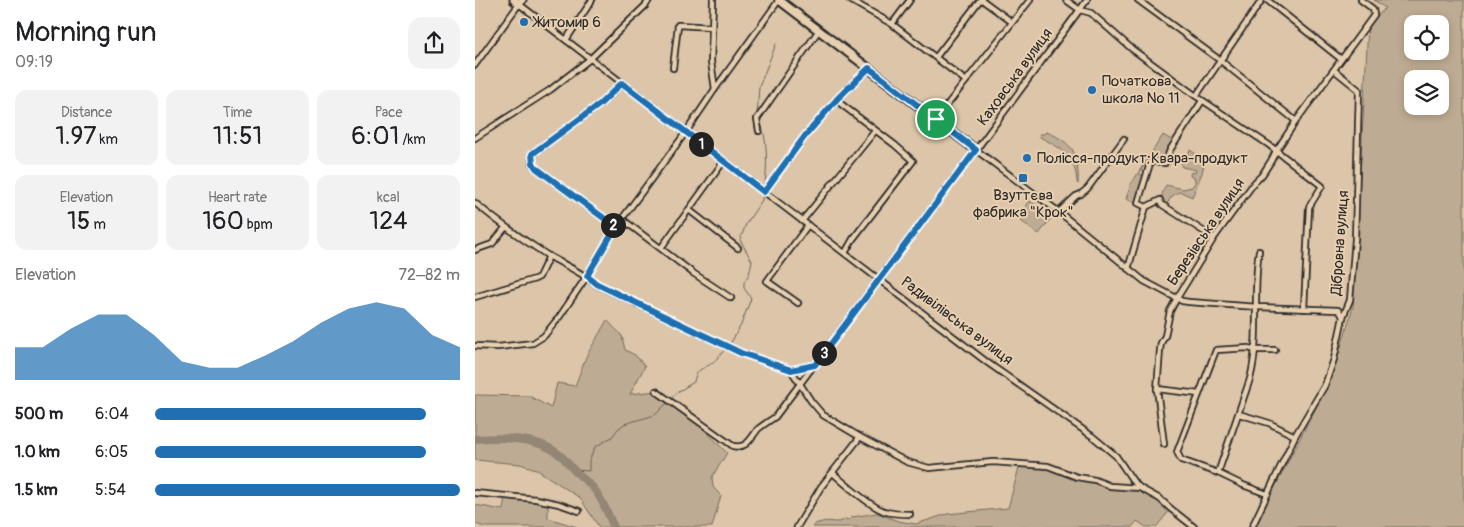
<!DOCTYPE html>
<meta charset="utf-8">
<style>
:root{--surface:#fff;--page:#f2f2f2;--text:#202124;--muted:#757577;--accent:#1f6fb2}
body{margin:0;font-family:Pangolin,sans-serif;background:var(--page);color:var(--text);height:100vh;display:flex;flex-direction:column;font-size:19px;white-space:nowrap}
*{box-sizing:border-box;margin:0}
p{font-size:16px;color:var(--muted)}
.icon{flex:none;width:28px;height:28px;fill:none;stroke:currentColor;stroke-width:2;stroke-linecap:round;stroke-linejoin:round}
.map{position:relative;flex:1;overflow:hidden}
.panel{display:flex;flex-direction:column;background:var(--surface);width:475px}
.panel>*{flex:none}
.tools{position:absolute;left:929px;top:15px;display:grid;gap:10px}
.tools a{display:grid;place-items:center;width:45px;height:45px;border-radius:10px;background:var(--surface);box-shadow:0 2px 8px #0003;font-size:25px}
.pin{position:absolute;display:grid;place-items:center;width:42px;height:42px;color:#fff;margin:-21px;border:2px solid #fff;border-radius:50%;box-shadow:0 1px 5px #0007}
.km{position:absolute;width:25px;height:25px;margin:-12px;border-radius:50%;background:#222;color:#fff;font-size:14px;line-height:25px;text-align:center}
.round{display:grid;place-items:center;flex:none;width:52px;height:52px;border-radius:15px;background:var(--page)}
.headline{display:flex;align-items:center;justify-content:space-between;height:85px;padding:0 15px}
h1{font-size:28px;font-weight:600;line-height:38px}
.stats{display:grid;grid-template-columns:repeat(3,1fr);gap:8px;height:85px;padding:5px 15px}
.stats div{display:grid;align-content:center;border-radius:12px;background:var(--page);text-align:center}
.stats b{font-size:25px;font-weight:600}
.stats small{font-size:14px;font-weight:400}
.stats p{font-size:14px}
.chart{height:140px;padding:10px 15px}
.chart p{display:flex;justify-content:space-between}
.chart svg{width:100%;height:90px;margin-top:5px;fill:var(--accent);opacity:.7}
ul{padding:0 15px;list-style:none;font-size:16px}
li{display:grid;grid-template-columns:80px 60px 1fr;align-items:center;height:38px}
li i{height:12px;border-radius:6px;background:var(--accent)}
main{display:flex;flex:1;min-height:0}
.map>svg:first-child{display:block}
</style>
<main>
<section class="panel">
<div class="headline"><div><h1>Morning run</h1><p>09:19</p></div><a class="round"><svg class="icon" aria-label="share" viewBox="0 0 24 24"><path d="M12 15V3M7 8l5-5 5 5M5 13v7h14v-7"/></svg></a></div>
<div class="stats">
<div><p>Distance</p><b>1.97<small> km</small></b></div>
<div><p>Time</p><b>11:51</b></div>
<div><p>Pace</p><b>6:01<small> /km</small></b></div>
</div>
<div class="stats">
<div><p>Elevation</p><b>15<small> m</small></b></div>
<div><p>Heart rate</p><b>160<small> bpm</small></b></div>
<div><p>kcal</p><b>124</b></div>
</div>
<div class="chart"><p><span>Elevation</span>72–82 m</p>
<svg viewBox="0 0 160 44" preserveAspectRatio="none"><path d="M0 44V28L10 28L20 19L30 12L40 12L50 22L60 35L70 38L80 38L90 32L100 25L110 16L120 9L130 6L140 9L150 22L160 28V44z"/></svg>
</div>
<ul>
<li><b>500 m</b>6:04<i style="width:89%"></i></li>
<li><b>1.0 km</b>6:05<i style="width:89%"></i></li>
<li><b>1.5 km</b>5:54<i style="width:100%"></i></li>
</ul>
</section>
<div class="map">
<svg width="989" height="527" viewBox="0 0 989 527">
<rect width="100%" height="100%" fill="#dcc5a8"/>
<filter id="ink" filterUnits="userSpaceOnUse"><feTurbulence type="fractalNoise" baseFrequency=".02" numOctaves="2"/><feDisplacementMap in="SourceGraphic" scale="10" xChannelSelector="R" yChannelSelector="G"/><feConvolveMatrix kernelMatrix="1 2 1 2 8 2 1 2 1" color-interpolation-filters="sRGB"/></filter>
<g filter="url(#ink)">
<g fill="#beab93" stroke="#746b5f" fill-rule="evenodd">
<path d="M 899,0 L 989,0 L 989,527 L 779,527 L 857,377 L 878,307 L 893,26 L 910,8 ZM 938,24 L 965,24 L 965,51 L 938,51 ZM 938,79 L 965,79 L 965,106 L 938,106 Z"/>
<path d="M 571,132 C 580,135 591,141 597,149 C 602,156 604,175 603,184 L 602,182 C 600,155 587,149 565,137 L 564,134 L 569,134 Z"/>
<polygon points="688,135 698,141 691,151 689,159 686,161 675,158 672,165 669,165 664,174 669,176 661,203 651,199 656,184"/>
<path d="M 715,150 L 730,160 L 727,173 L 717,197 L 706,192 C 698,193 695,199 691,206 C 684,200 687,193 691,185 L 708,189 L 717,187 L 720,183 L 720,178 L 715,176 L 715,175 L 716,172 L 720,173 L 721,170 L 707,167 L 706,165 L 708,156 L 712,157 Z"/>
<polygon points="555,201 577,217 564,234 542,218"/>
<polygon points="132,320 147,336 150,350 160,355 170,366 155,394 181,391 218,418 252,453 237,477 238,487 246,496 237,527 124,527 107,501 102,496 61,469 45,464 0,460 0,395 54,396 76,408 82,383 100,386 111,357"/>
<path d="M 545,464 L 573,466 L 635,486 L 665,488 L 696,509 L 681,527 L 671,527 L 662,521 L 657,527 L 337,527 L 342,523 L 344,523 C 355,518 362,526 370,519 L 374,520 L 377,517 L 402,513 L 423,521 L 441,524 L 472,514 L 533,508 Z"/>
<polygon points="30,497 61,499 73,503 73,518 102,527 10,527 0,524 0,505 28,510"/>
</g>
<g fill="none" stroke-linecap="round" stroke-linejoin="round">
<g stroke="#6a6257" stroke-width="1">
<polyline points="282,115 284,87 301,44"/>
<path d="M 284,119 C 293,136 293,169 289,189"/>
<polyline points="254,346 266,325 276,298 269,288 269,282 274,274 277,261 265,240 271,224 287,200 288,192"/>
<path d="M 195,399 L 204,391 L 219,382 C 222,367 226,371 237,363 C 242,359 247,353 251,348"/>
<polyline points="99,470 114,471 114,461 120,447 137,437 142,430 149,424 180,415 193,402"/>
</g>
<path stroke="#948675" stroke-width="8" d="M 0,439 C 26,437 66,437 86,456 C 91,460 95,466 99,470 C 105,477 114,482 119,489 C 128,500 133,515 139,527"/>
<g stroke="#2b2b2b" stroke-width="8">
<g id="street">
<polyline points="238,0 236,62 240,89"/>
<polyline points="375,0 417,24 491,81"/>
<polyline points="507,0 537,22"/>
<polyline points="591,0 605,10 616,13 657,49 721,96 794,145 847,186 834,207 829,309"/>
<polyline points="663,0 746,61 821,121"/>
<polyline points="792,0 866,59"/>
<polyline points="417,24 435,0"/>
<polyline points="91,40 117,0"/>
<polyline points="461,57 505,0"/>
<polyline points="0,65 44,4 513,363 617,436 641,456 658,481 665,488"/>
<polyline points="198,68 203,25 237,27"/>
<polyline points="721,96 787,0"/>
<polyline points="363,98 366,104 420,145 438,161 378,239 370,253"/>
<polyline points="727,101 695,150 690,163 676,160 663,203 671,207 685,200 686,204 739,238"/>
<polyline points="461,119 555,0"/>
<polyline points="284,131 282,119 344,30"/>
<polyline points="0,138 75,90 115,59 171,5 174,0"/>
<polyline points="501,150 584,212 669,281 707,301 714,302 782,307 863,310 866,313 868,317"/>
<polyline points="289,192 330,136 363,98 394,68"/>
<path d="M 0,203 C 23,222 47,239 72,255 C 89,265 107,272 122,285 L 266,353 L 316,370 L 336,401 L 348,415 L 385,437 L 432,462 L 454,468 L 518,462 L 573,466 L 602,477 L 620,480 L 635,486 L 665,488 L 685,499 L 696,509 L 719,527"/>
<polyline points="214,210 263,248"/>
<polyline points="584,212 601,196 606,194 613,188 649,139"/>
<polyline points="147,219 218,273 256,298"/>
<polyline points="327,221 400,131"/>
<polyline points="141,227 61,168 57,163 57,154 125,104 147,83"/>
<polyline points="186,248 249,161"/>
<polyline points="0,250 17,244 30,228"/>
<polyline points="653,269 671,207"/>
<polyline points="0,297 60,279 64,277 74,256"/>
<polyline points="323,303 292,281 333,225"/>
<polyline points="0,346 23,347 58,343 69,336 85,316 112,276 141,227 211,132 240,89 304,0"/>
<polyline points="316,370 339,365"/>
<polyline points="682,389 724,394"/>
<path d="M 181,391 L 258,446 C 272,449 276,438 283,429 C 288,425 294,421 300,417 L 501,150 L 612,0"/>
<polyline points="764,414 794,423 820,436"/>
<polyline points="689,444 682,389 685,350 686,343 690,336 695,311 702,298 739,238 779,183 787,175 796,161 801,151 821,121 899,15 898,9 886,0"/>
<path d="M 358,473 C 369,483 398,509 412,512 C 419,514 428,514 435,514"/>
<path d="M 743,473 L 775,379 C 786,337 777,294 784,251"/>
<polyline points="0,493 61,499 84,504 104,511"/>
<polyline points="792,494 768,485 743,473 706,460 702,452 741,350 773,348 781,350 800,350"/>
<polyline points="322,527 346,487 385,437"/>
<polyline points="777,527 820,436 850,385 859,359 868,317 875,300 880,239 884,90 859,70"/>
</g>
</g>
<g stroke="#2b2b2b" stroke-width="11">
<g id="secondary">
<polyline points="39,0 44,4 47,0"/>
<polyline points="304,0 501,150"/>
</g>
</g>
<use href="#street" stroke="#e7cfb0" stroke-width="4.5"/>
<use href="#secondary" stroke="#e7cfb0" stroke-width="7"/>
</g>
</g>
<g fill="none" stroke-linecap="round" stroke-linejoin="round" filter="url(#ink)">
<g stroke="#fff" stroke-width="10">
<polygon id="route" points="394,68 501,150 340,365 316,370 266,353 122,284 112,276 141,227 61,168 58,163 57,154 125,104 147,83 289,192 330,136 363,98"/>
</g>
<use href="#route" stroke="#1f6fb2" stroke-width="6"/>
</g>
<g fill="#1f6fb2" stroke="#e7cfb0" stroke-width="2">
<circle cx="49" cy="22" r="5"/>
<circle cx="617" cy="90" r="5"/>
<circle cx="552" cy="158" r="5"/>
<rect x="543" y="173" width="10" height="10" rx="2.5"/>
</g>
<g text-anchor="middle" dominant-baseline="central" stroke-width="4" stroke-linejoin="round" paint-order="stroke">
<g font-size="15" fill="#2b2b2b" stroke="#e7cfb0" text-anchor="start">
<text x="59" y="22">Житомир 6</text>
<text x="627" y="81">Початкова<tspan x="627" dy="17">школа № 11</tspan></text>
<text x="562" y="158">Полісся-продукт;Квара-продукт</text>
<text x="548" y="195" text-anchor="middle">Взуттєва<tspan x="548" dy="17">фабрика "Крок"</tspan></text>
</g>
<g font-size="15" fill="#2b2b2b" stroke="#e7cfb0">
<text transform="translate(540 77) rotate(-54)">Каховська вулиця</text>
<text transform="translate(731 232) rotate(-56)">Березівська вулиця</text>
<text transform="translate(865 243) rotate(-86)">Дібровна вулиця</text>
<text transform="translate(482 321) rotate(37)">Радивілівська вулиця</text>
</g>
</g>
</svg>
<div class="tools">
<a><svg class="icon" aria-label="locate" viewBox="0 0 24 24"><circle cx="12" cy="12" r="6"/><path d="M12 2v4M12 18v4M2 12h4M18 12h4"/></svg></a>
<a><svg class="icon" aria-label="layers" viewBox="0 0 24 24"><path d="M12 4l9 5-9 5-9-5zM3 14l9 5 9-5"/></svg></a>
</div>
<div class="pin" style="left:461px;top:119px;background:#1e9e55"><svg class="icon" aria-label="arrive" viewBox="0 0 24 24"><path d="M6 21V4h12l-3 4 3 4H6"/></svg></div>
<b class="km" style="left:226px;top:144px">1</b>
<b class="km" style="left:138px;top:225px">2</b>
<b class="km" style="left:349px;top:353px">3</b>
</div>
</main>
